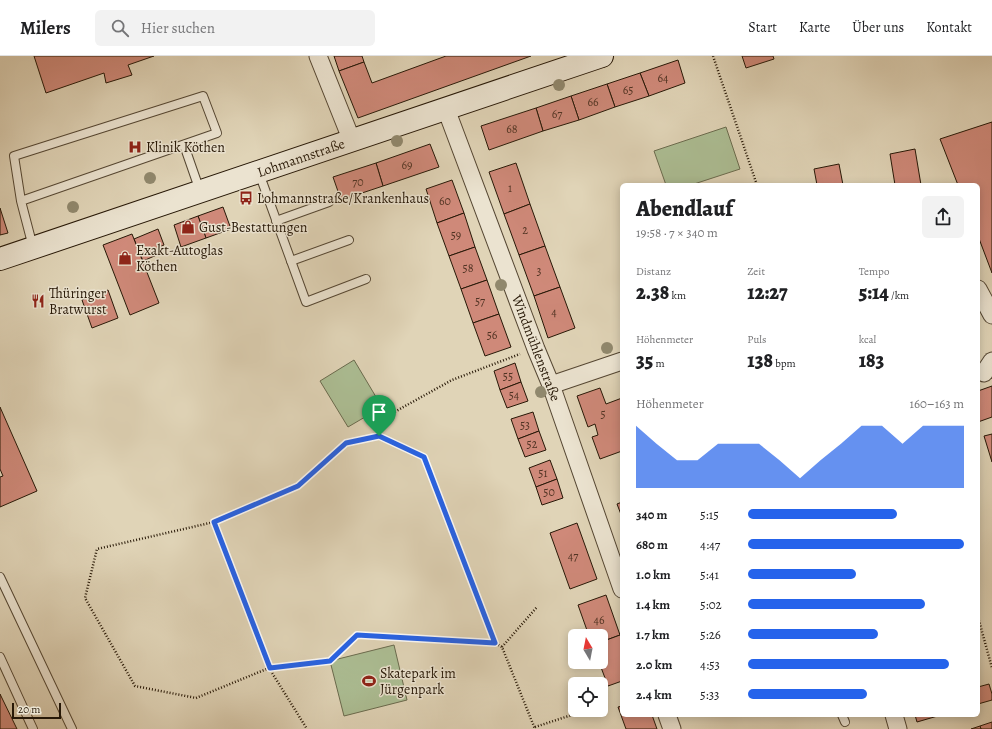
<!DOCTYPE html>
<html lang="de">
<meta charset="utf-8">
<style>
:root{--surface:#fff;--page:#f2f2f2;--text:#202124;--muted:#757577;--line:#e0e0e0;--accent:#2563eb}
body{margin:0;font-family:Alegreya,serif;background:var(--page);color:var(--text);height:100vh;display:flex;flex-direction:column;font-size:15px;white-space:nowrap}
*{box-sizing:border-box;margin:0}
p{font-size:13px;color:var(--muted)}
.icon{flex:none;width:22px;height:22px;fill:none;stroke:currentColor;stroke-width:2;stroke-linecap:round;stroke-linejoin:round}
.map{position:relative;flex:1;overflow:hidden}
.drawer{position:absolute;left:620px;top:127px;width:360px;height:534px;display:flex;flex-direction:column;background:var(--surface);border-radius:6px;box-shadow:0 2px 10px #0003}
.drawer>*{flex:none}
.needle{width:26px;rotate:350deg}
.tools{position:absolute;left:568px;top:573px;display:grid;gap:8px}
.tools a{display:grid;place-items:center;width:40px;height:40px;border-radius:6px;background:var(--surface);box-shadow:0 2px 10px #0003;font-size:20px}
.scale{position:absolute;left:12px;bottom:10px;width:49px;box-sizing:border-box;padding-left:4px;border:2px solid #271807;border-top:0;font-size:11px;line-height:14px;white-space:nowrap;color:#271807;-webkit-text-stroke:3px #ebe3d0;paint-order:stroke}
.pin{position:absolute;display:grid;place-items:center;width:34px;height:34px;color:#fff;margin:-41px -17px;border-radius:50% 50% 50% 0;rotate:-45deg;box-shadow:0 0 4px #0007}
.pin .icon{rotate:45deg}
.round{display:grid;place-items:center;flex:none;width:42px;height:42px;border-radius:6px;background:var(--page)}
.headline{display:flex;align-items:center;justify-content:space-between;height:68px;padding:0 16px}
h1{font-size:22px;font-weight:800;line-height:30px}
.stats{display:grid;grid-template-columns:repeat(3,1fr);gap:6px;height:68px;padding:4px 16px}
.stats div{display:grid;align-content:center}
.stats b{font-size:20px;font-weight:800}
.stats small{font-size:11px;font-weight:400}
.stats p{font-size:11px}
.chart{height:112px;padding:8px 16px}
.chart p{display:flex;justify-content:space-between}
.chart svg{width:100%;height:72px;margin-top:4px;fill:var(--accent);opacity:.7}
ul{padding:0 16px;list-style:none;font-size:13px}
li{display:grid;grid-template-columns:64px 48px 1fr;align-items:center;height:30px}
li i{height:10px;border-radius:5px;background:var(--accent)}
header{display:flex;align-items:center;gap:24px;box-sizing:border-box;height:56px;padding:0 20px;background:var(--surface);border-bottom:1px solid var(--line)}
header strong{font-size:19px}
nav{display:flex;gap:22px;margin-inline-start:auto;font-size:14px}
.search{width:280px;height:36px;background:var(--page);display:flex;align-items:center;gap:10px;box-sizing:border-box;padding:0 14px;border-radius:6px;color:var(--muted);font-size:15px}
.map>svg:first-child{display:block}
</style>
<header>
<strong>Milers</strong>
<div class="search"><svg class="icon" aria-label="search" viewBox="0 0 24 24"><circle cx="10" cy="10" r="6"/><path d="M15 15l6 6"/></svg>Hier suchen</div>
<nav><a>Start</a><a>Karte</a><a>Über uns</a><a>Kontakt</a></nav>
</header>
<div class="map">
<svg width="992" height="673" viewBox="0 0 992 673">
<rect width="100%" height="100%" fill="#e0d4b7"/>
<filter id="stains"><feTurbulence type="fractalNoise" baseFrequency=".005" numOctaves="4"/><feColorMatrix values="0 0 0 0 .2 0 0 0 0 .09 0 0 0 0 .02 0 0 0 .5 -.17"/></filter>
<radialGradient id="worn" r=".72"><stop offset=".6" stop-color="#630" stop-opacity="0"/><stop offset="1" stop-color="#630" stop-opacity=".3"/></radialGradient>
<g fill="#acbe94" stroke="#6a6b4e">
<polygon points="726,71 740,113 691,129 666,129 654,95"/>
<polygon points="354,304 382,351 348,371 320,325"/>
<polygon points="394,589 407,644 344,660 330,605"/>
</g>
<g fill="#cf8979" stroke="#271807">
<polygon points="34,0 154,0 128,9 132,19 106,27 104,17 46,37"/>
<polygon points="334,0 362,0 364,6 339,15"/>
<polygon points="446,0 531,0 358,62 339,15 364,6 372,27"/>
<polygon points="742,0 773,0 774,3 746,12"/>
<polygon points="678,4 685,27 649,40 640,17"/>
<polygon points="640,17 649,40 615,51 607,28"/>
<polygon points="607,28 615,51 579,64 571,40"/>
<polygon points="571,40 579,64 543,75 536,52"/>
<polygon points="536,52 543,75 489,94 481,70"/>
<polygon points="992,66 992,217 978,180 978,129 958,129 940,83"/>
<polygon points="430,88 439,111 383,130 376,107"/>
<polygon points="915,93 921,129 895,129 890,98"/>
<polygon points="376,107 383,130 341,144 333,121"/>
<polygon points="516,107 530,148 504,158 489,116"/>
<polygon points="839,108 843,129 817,129 814,113"/>
<polygon points="452,124 464,157 437,167 426,133"/>
<polygon points="530,148 545,190 519,199 504,158"/>
<polygon points="223,151 231,173 206,182 198,160"/>
<polygon points="0,152 8,177 0,179"/>
<polygon points="464,157 475,191 449,200 437,167"/>
<polygon points="198,160 206,182 181,191 174,169"/>
<polygon points="158,173 164,189 157,192 159,198 143,205 134,183"/>
<polygon points="132,178 159,247 130,259 103,189"/>
<polygon points="545,190 560,231 534,240 519,199"/>
<polygon points="475,191 487,224 461,233 449,200"/>
<polygon points="487,224 499,258 473,267 461,233"/>
<polygon points="560,231 575,272 548,282 534,240"/>
<polygon points="108,234 118,262 92,272 82,244"/>
<polygon points="499,258 511,291 485,300 473,267"/>
<polygon points="515,307 521,326 500,334 494,315"/>
<polygon points="521,326 528,345 507,352 500,334"/>
<polygon points="992,330 992,361 978,366 978,335"/>
<polygon points="600,332 606,348 622,342 622,395 600,403 592,381 598,379 595,368 588,371 577,340"/>
<polygon points="0,351 37,435 0,451 0,421 3,420 0,413"/>
<polygon points="533,356 539,375 518,383 511,363"/>
<polygon points="539,375 546,394 525,401 518,383"/>
<polygon points="992,378 992,406 984,380"/>
<polygon points="550,404 557,423 536,431 529,412"/>
<polygon points="557,423 563,442 542,449 536,431"/>
<polygon points="622,446 622,461 617,448"/>
<polygon points="577,467 597,523 570,533 550,477"/>
<polygon points="606,539 620,579 601,586 601,580 589,580 578,549"/>
<polygon points="620,579 622,583 622,625 608,630 599,606 601,606 601,586"/>
<polygon points="989,628 992,638 992,644 978,648 978,631"/>
<polygon points="0,638 17,673 0,673"/>
<polygon points="622,650 622,659 652,659 657,673 626,673 618,651"/>
<polygon points="915,659 941,659 917,666"/>
<polygon points="992,666 992,673 981,673 980,670"/>
<polygon points="980,670 981,673 971,673"/>
</g>
<g fill="none" stroke-linecap="round" stroke-linejoin="round">
<g stroke="#554733" stroke-width="10">
<g id="service">
<polyline points="184,89 200,135"/>
<polyline points="259,117 306,246 366,223"/>
<polyline points="21,145 14,100 203,40 217,77 21,145 33,191"/>
<polyline points="276,165 329,146"/>
<polyline points="291,205 349,184"/>
<polyline points="0,521 72,673"/>
<polyline points="0,601 33,673"/>
<polyline points="842,659 845,666"/>
</g>
</g>
<g stroke="#554733" stroke-width="19">
<g id="minor">
<polyline points="318,0 352,85"/>
<polyline points="446,53 536,293 551,329 622,533"/>
<polyline points="978,233 992,259"/>
<polyline points="984,317 992,305"/>
<polyline points="551,329 622,305"/>
<polyline points="667,659 672,673"/>
<polyline points="894,659 898,673"/>
</g>
</g>
<g stroke="#271807" stroke-width="24">
<polyline id="secondary" points="0,203 602,0"/>
</g>
<g stroke="#271807" stroke-width="2.5" stroke-dasharray="1 2" stroke-linecap="butt">
<polyline points="713,0 757,129"/>
<polyline points="379,380 380,364 452,324 520,298"/>
<polyline points="214,466 269,612 307,673"/>
<polyline points="978,561 992,612"/>
<polyline points="495,587 357,579 330,605 269,612 196,642 135,630 85,542 97,493 214,466 298,430 346,387 379,380 424,401 495,587 502,591 535,673"/>
<polyline points="502,591 537,551"/>
<polyline points="535,671 587,654"/>
</g>
<use href="#service" stroke="#ebe3d0" stroke-width="8"/>
<use href="#minor" stroke="#ebe3d0" stroke-width="17"/>
<use href="#secondary" stroke="#ebe3d0" stroke-width="22"/>
</g>
<g fill="#90886d">
<circle cx="559" cy="29" r="6"/>
<circle cx="397" cy="85" r="6"/>
<circle cx="150" cy="122" r="6"/>
<circle cx="73" cy="151" r="6"/>
<circle cx="501" cy="229" r="6"/>
<circle cx="607" cy="292" r="6"/>
<circle cx="541" cy="336" r="6"/>
</g>
<g fill="none" stroke-linecap="round" stroke-linejoin="round">
<g stroke="#fff" stroke-width="8">
<polygon id="route" points="379,380 424,401 495,587 357,579 330,605 270,612 214,466 298,430 346,387"/>
</g>
<use href="#route" stroke="#2563eb" stroke-width="5"/>
</g>
<defs>
<g id="hospital-bare" transform="scale(1.08)"><path d="M-5-5h3v3.5h4V-5h3V5h-3V1.5h-4V5h-3Z" fill="#8f2418" stroke="#ebe3d0" stroke-width="2.5" paint-order="stroke"/></g>
<g id="bus-bare" transform="scale(1.08)"><path d="M-5-6H5V4H4V6H2V4H-2V6H-4V4H-5ZM-3.5-4V0h7V-4ZM-3.5 1.2v1.5H-2V1.2ZM2 1.2v1.5H3.5V1.2Z" fill="#8f2418" stroke="#ebe3d0" stroke-width="2.5" paint-order="stroke"/></g>
<g id="shop-bare" transform="scale(1.08)"><path d="M-5-2.5h2.3a2.7 3.5 0 0 1 5.4 0H5L5.5 6h-11ZM-1.5-2.5h3a1.5 2.3 0 0 0-3 0Z" fill="#8f2418" stroke="#ebe3d0" stroke-width="2.5" paint-order="stroke"/></g>
<g id="restaurant-bare" transform="scale(1.08)"><path d="M-5-6h1v4h1v-4h1v4h1v-4h1v5L-1.5 .5V6h-2V.5L-5-1ZM5-6V6H3V1.5H1.5Q1.5-4 5-6Z" fill="#8f2418" stroke="#ebe3d0" stroke-width="2.5" paint-order="stroke"/></g>
<g id="stadium-bare" transform="scale(1.08)"><path d="M0-5a6.5 5 0 1 0 0 10a6.5 5 0 1 0 0-10ZM-3.5-1.8h7v3.6h-7Z" fill="#8f2418" stroke="#ebe3d0" stroke-width="2.5" paint-order="stroke"/></g>
</defs>
<g fill-rule="evenodd">
<use href="#hospital-bare" x="135" y="91"/>
<use href="#bus-bare" x="246" y="142"/>
<use href="#shop-bare" x="188" y="171"/>
<use href="#shop-bare" x="125" y="202"/>
<use href="#restaurant-bare" x="38" y="245"/>
<use href="#stadium-bare" x="369" y="625"/>
</g>
<g text-anchor="middle" dominant-baseline="central" stroke-width="3" stroke-linejoin="round" paint-order="stroke">
<g font-size="12" fill="#513424">
<text x="663" y="22">64</text>
<text x="628" y="34">65</text>
<text x="593" y="46">66</text>
<text x="557" y="58">67</text>
<text x="512" y="73">68</text>
<text x="407" y="109">69</text>
<text x="358" y="126">70</text>
<text x="510" y="132">1</text>
<text x="445" y="145">60</text>
<text x="525" y="174">2</text>
<text x="456" y="179">59</text>
<text x="468" y="212">58</text>
<text x="539" y="215">3</text>
<text x="480" y="245">57</text>
<text x="554" y="256">4</text>
<text x="492" y="279">56</text>
<text x="508" y="320">55</text>
<text x="514" y="339">54</text>
<text x="603" y="358">5</text>
<text x="525" y="369">53</text>
<text x="532" y="388">52</text>
<text x="543" y="417">51</text>
<text x="549" y="436">50</text>
<text x="573" y="500">47</text>
<text x="599" y="564">46</text>
</g>
<g font-size="14" fill="#271807" stroke="#ebe3d0" text-anchor="start">
<text x="146" y="91">Klinik Köthen</text>
<text x="257" y="142">Lohmannstraße/Krankenhaus</text>
<text x="199" y="171">Gust-Bestattungen</text>
<text x="136" y="194">Exakt-Autoglas<tspan x="136" dy="16">Köthen</tspan></text>
<text x="49" y="237">Thüringer<tspan x="49" dy="16">Bratwurst</tspan></text>
<text x="380" y="617">Skatepark im<tspan x="380" dy="16">Jürgenpark</tspan></text>
</g>
<g font-size="14" fill="#271807" stroke="#ebe3d0">
<text transform="translate(301 102) rotate(-19)">Lohmannstraße</text>
<text transform="translate(536 292) rotate(69)">Windmühlenstraße</text>
</g>
</g>
<rect width="100%" height="100%" filter="url(#stains)"/>
<rect width="100%" height="100%" fill="url(#worn)"/>
</svg>
<div class="tools">
<a><svg class="needle" viewBox="-14 -14 28 28"><path d="M0-13l5 13h-10z" fill="#e53935"/><path d="M0 13l5-13h-10z" fill="#757577"/></svg></a>
<a><svg class="icon" aria-label="locate" viewBox="0 0 24 24"><circle cx="12" cy="12" r="6"/><path d="M12 2v4M12 18v4M2 12h4M18 12h4"/></svg></a>
</div>
<div class="scale">20 m</div>
<div class="pin" style="left:379px;top:380px;background:#1e9e55"><svg class="icon" aria-label="arrive" viewBox="0 0 24 24"><path d="M6 21V4h12l-3 4 3 4H6"/></svg></div>
<section class="drawer">
<div class="headline"><div><h1>Abendlauf</h1><p>19:58 · 7 × 340 m</p></div><a class="round"><svg class="icon" aria-label="share" viewBox="0 0 24 24"><path d="M12 15V3M7 8l5-5 5 5M5 13v7h14v-7"/></svg></a></div>
<div class="stats">
<div><p>Distanz</p><b>2.38<small> km</small></b></div>
<div><p>Zeit</p><b>12:27</b></div>
<div><p>Tempo</p><b>5:14<small> /km</small></b></div>
</div>
<div class="stats">
<div><p>Höhenmeter</p><b>35<small> m</small></b></div>
<div><p>Puls</p><b>138<small> bpm</small></b></div>
<div><p>kcal</p><b>183</b></div>
</div>
<div class="chart"><p><span>Höhenmeter</span>160–163 m</p>
<svg viewBox="0 0 160 44" preserveAspectRatio="none"><path d="M0 44V6L10 17L20 27L30 27L40 17L50 17L60 17L70 27L80 38L90 27L100 17L110 6L120 6L130 17L140 6L150 6L160 6V44z"/></svg>
</div>
<ul>
<li><b>340 m</b>5:15<i style="width:69%"></i></li>
<li><b>680 m</b>4:47<i style="width:100%"></i></li>
<li><b>1.0 km</b>5:41<i style="width:50%"></i></li>
<li><b>1.4 km</b>5:02<i style="width:82%"></i></li>
<li><b>1.7 km</b>5:26<i style="width:60%"></i></li>
<li><b>2.0 km</b>4:53<i style="width:93%"></i></li>
<li><b>2.4 km</b>5:33<i style="width:55%"></i></li>
</ul>
</section>
</div>
